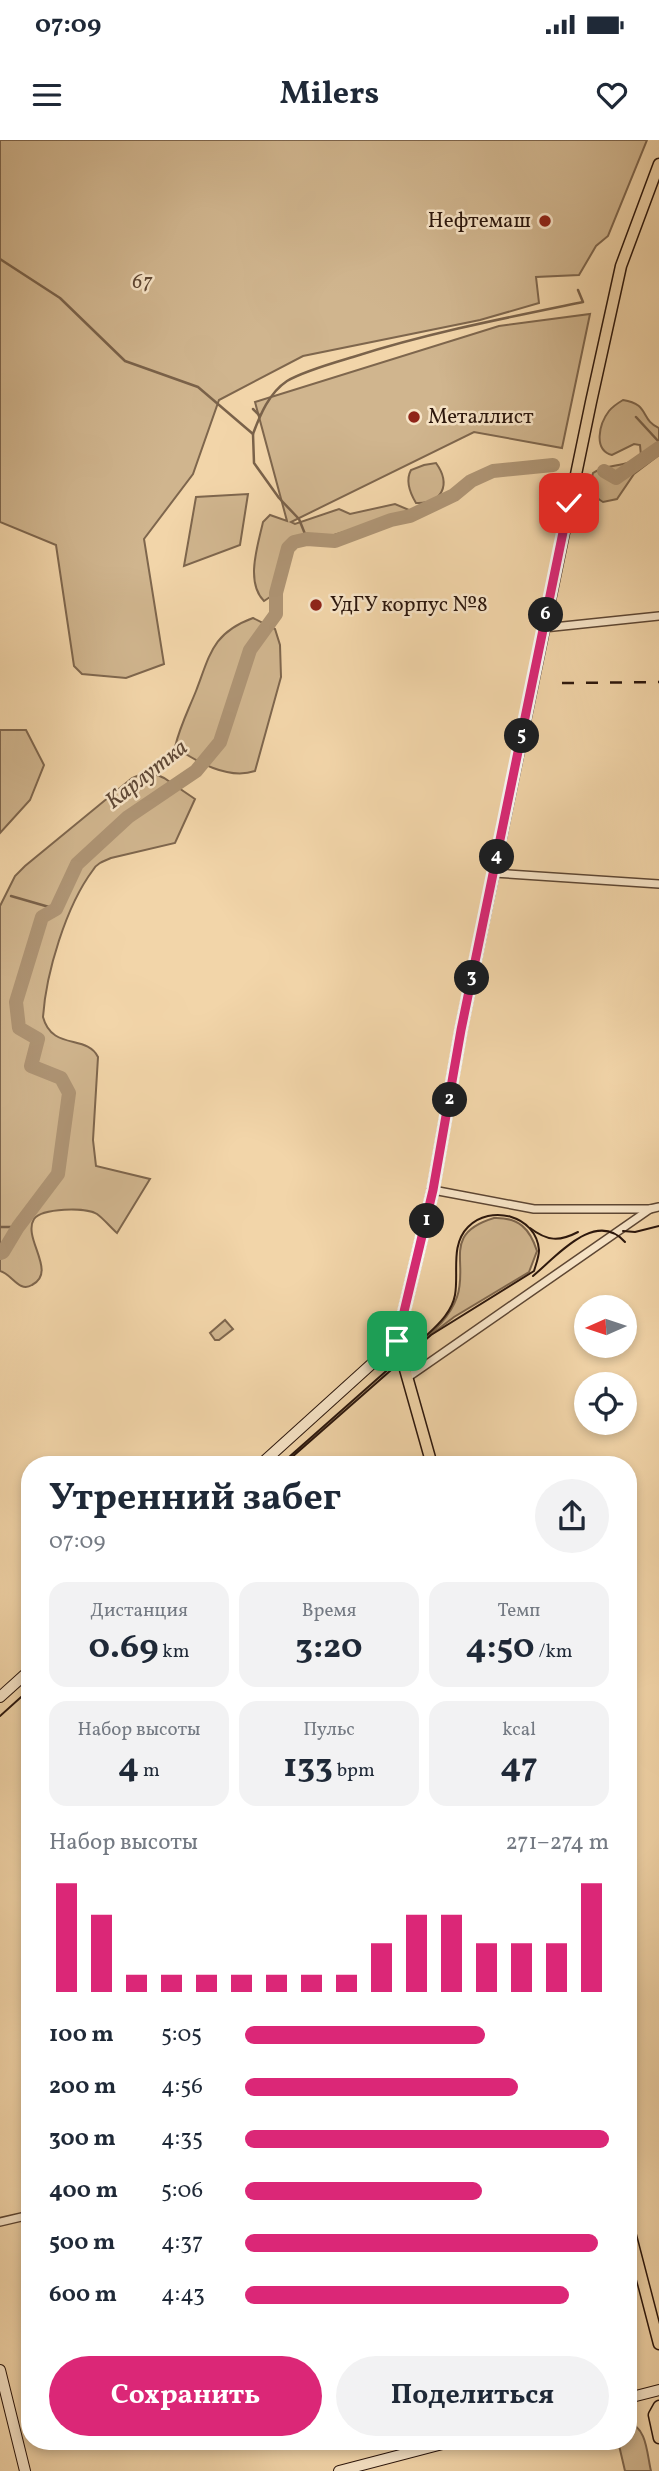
<!DOCTYPE html>
<html lang="ru">
<meta charset="utf-8">
<style>
:root{--surface:#fff;--page:#f2f2f3;--text:#1f2937;--muted:#747a83;--accent:#db2777}
body{margin:0;font-family:Vollkorn,serif;background:var(--page);color:var(--text);height:100vh;display:flex;flex-direction:column;font-size:26px;white-space:nowrap}
*{box-sizing:border-box;margin:0}
p{font-size:23px;color:var(--muted)}
.icon{flex:none;width:38px;height:38px;fill:none;stroke:currentColor;stroke-width:2;stroke-linecap:round;stroke-linejoin:round}
.map{position:relative;flex:1;overflow:hidden}
.panel{position:absolute;left:21px;top:1316px;width:616px;height:994px;display:flex;flex-direction:column;background:var(--surface);border-radius:28px;box-shadow:0 4px 10px #0003}
.panel>*{flex:none}
.needle{width:46px;rotate:267deg}
.controls{position:absolute;left:574px;top:1155px;display:grid;gap:14px}
.controls a{display:grid;place-items:center;width:63px;height:63px;border-radius:50%;background:var(--surface);box-shadow:0 4px 10px #0003;font-size:35px}
.pin{position:absolute;display:grid;place-items:center;width:60px;height:60px;color:#fff;margin:-30px;border-radius:14px;box-shadow:0 4px 10px #0006}
.km{position:absolute;width:35px;height:35px;margin:-18px;border-radius:50%;background:#222;color:#fff;font-size:19px;line-height:35px;text-align:center}
.round{display:grid;place-items:center;flex:none;width:74px;height:74px;border-radius:37px;background:var(--page)}
.head{display:flex;align-items:center;justify-content:space-between;height:119px;padding:0 28px}
h1{font-size:38px;font-weight:700;line-height:52px}
.figures{display:grid;grid-template-columns:repeat(3,1fr);gap:10px;height:119px;padding:7px 28px}
.figures div{display:grid;align-content:center;border-radius:18px;background:var(--page);text-align:center}
.figures b{font-size:35px;font-weight:700}
.figures small{font-size:19px;font-weight:400}
.figures p{font-size:19px}
.chart{height:196px;padding:14px 28px}
.chart p{display:flex;justify-content:space-between}
.chart svg{width:100%;height:126px;margin-top:7px;stroke:var(--accent);stroke-width:6}
.action{display:flex;gap:14px;margin-top:auto;padding:14px 28px}
.action a{flex:1;height:80px;border-radius:42px;background:var(--accent);color:#fff;font-size:28px;font-weight:700;line-height:80px;text-align:center}
.action a+a{background:var(--page);color:var(--text)}
ul{padding:0 28px;list-style:none;font-size:23px}
li{display:grid;grid-template-columns:112px 84px 1fr;align-items:center;height:52px}
li i{height:18px;border-radius:9px;background:var(--accent)}
.status{display:flex;justify-content:space-between;align-items:center;height:49px;padding:0 35px;background:var(--surface);direction:ltr}
.status svg{height:19px;fill:currentColor}
header{display:flex;justify-content:space-between;align-items:center;height:91px;padding:0 28px;background:var(--surface);font-size:32px;font-weight:700}
.map>svg:first-child{display:block}
</style>
<div class="status"><b>07:09</b><svg viewBox="0 0 49 12"><path d="M0 12V9h3v3zM5 12V6h3v6zM10 12V3h3v9zM15 12V0h3v12zM26 1h20v11H26zM47 4h2v5h-2z"/></svg></div>
<header><svg class="icon" aria-label="menu" viewBox="0 0 24 24"><path d="M4 6h16M4 12h16M4 18h16"/></svg>Milers<svg class="icon" aria-label="heart" viewBox="0 0 24 24"><path d="M12 20l-8-8c-3-5 5-10 8-4 3-6 11-1 8 4z"/></svg></header>
<div class="map">
<svg width="659" height="2331" viewBox="0 0 659 2331">
<rect width="100%" height="100%" fill="#f2d5a9"/>
<filter id="stains"><feTurbulence type="fractalNoise" baseFrequency=".00286" numOctaves="4"/><feColorMatrix values="0 0 0 0 .2 0 0 0 0 .09 0 0 0 0 .02 0 0 0 .5 -.17"/></filter>
<radialGradient id="worn" r=".72"><stop offset=".6" stop-color="#630" stop-opacity="0"/><stop offset="1" stop-color="#630" stop-opacity=".3"/></radialGradient>
<g fill="#d0b58e" stroke="#7e664d" stroke-width="2">
<polygon points="0,0 647,0 608,96 596,106 579,135 536,137 539,163 480,180 303,216 219,260 193,334 144,399 164,524 126,538 82,534 74,526 56,405 0,382"/>
<path d="M 590,174 L 562,308 L 474,292 L 291,382 L 295,384 L 339,369 L 350,374 L 395,364 L 409,370 L 403,374 L 334,395 L 299,397 L 284,406 L 270,457 L 264,461 C 245,442 258,405 263,382 L 270,375 L 287,381 L 255,262 L 499,186 Z"/>
<path d="M 623,260 C 650,264 640,280 659,288 L 659,315 L 634,334 L 617,359 L 603,362 C 591,355 589,346 593,333 C 607,323 627,328 641,316 L 640,305 L 634,304 L 612,315 C 593,310 599,284 609,271 C 613,266 618,263 623,260 Z"/>
<path d="M 436,323 C 451,344 443,364 416,363 C 410,353 405,341 411,330 L 424,325 Z"/>
<polygon points="248,354 240,405 184,426 196,357"/>
<path d="M 253,478 L 275,489 L 280,505 L 281,537 L 255,631 C 228,640 197,622 175,607 C 180,586 188,571 196,551 C 210,515 212,493 253,478 Z"/>
<polygon points="0,590 26,590 44,625 30,660 0,693"/>
<path d="M 153,633 L 164,638 L 195,659 L 175,703 L 111,718 C 104,721 97,723 93,730 C 66,766 46,833 43,877 C 52,911 87,894 98,917 L 93,1000 L 96,1026 L 150,1039 L 117,1093 C 110,1087 104,1079 97,1074 C 86,1067 42,1068 34,1079 C 22,1098 58,1132 32,1145 C 19,1153 12,1134 0,1131 L 0,766 L 15,736 L 25,726 L 132,638 L 142,634 Z"/>
<path d="M 494,1078 C 519,1077 530,1089 537,1111 L 529,1132 L 454,1177 L 420,1203 C 435,1190 450,1177 457,1157 C 469,1123 441,1094 494,1078 Z"/>
<polygon points="225,1180 233,1189 219,1200 215,1200 210,1193"/>
<path d="M 628,2283 C 647,2286 647,2315 651,2331 L 625,2331 L 618,2301 L 628,2301 Z"/>
</g>
<g fill="none" stroke-linecap="round" stroke-linejoin="round">
<g stroke="#7a624a" stroke-width="2.5">
<polyline points="0,119 60,158 125,221 198,247 253,294 254,323 279,358 299,379 307,399"/>
<polyline points="253,269 259,275"/>
<polyline points="636,277 659,302"/>
<path d="M 253,294 C 260,275 269,253 287,241 C 304,231 333,223 353,217 C 428,193 505,178 583,162 L 578,150"/>
<polyline points="11,756 56,769"/>
<polyline points="1,1087 18,1087"/>
</g>
<g stroke="#ae9474" stroke-width="14">
<polyline points="604,331 616,338 659,308"/>
<polyline points="0,1113 3,1112 18,1087 58,1034 69,953 61,938 31,926 38,899 19,888 16,862 42,777 56,769 77,724 128,677 196,631 220,602 250,510 276,474 276,453 288,408 294,402 307,399 335,401 391,380 410,376 454,355 471,341 493,331 553,325"/>
</g>
<g stroke="#5d4633" stroke-width="10">
<g id="street">
<polyline points="544,488 659,476"/>
<polyline points="494,733 659,744"/>
<polyline points="433,1050 534,1069 650,1069 659,1067"/>
<polyline points="407,1238 650,1069"/>
<polyline points="0,2082 30,2075"/>
</g>
</g>
<g stroke="#2b160c" stroke-width="12">
<g id="secondary">
<polyline points="260,1325 397,1201"/>
<polyline points="0,1557 30,1530"/>
<polyline points="0,2230 25,2331"/>
<polyline points="628,2258 659,2250"/>
<polyline points="339,2331 454,2301"/>
</g>
</g>
<g stroke="#2b160c" stroke-width="13">
<g id="primary">
<polyline points="432,1325 397,1201 433,1050 461,890 591,262 621,126 659,24"/>
<polyline points="628,2085 659,2204"/>
<polyline points="659,2266 654,2275 659,2298"/>
</g>
</g>
<use href="#street" stroke="#f7e4c7" stroke-width="7"/>
<use href="#secondary" stroke="#f7e4c7" stroke-width="10"/>
<use href="#primary" stroke="#f2d5a9" stroke-width="10"/>
<g stroke="#2b160c" stroke-width="2">
<path d="M 530,1088 C 547,1101 559,1102 578,1092"/>
<polyline points="623,1091 635,1092 659,1086"/>
<path d="M 533,1136 C 557,1116 596,1069 625,1102"/>
<path d="M 280,1325 L 428,1194 C 440,1183 452,1171 455,1155 C 459,1133 450,1105 468,1087 C 490,1064 536,1075 539,1110 C 539,1117 536,1124 534,1131 L 431,1195 L 283,1325"/>
<polyline points="0,1576 30,1549"/>
</g>
<polyline stroke="#2b160c" stroke-width="2.5" stroke-dasharray="12 12" stroke-linecap="butt" points="562,543 659,542"/>
</g>
<g fill="none" stroke-linecap="round" stroke-linejoin="round">
<g stroke="#fff" stroke-width="14">
<polyline id="route" points="397,1201 433,1050 461,890 569,363"/>
</g>
<use href="#route" stroke="#db2777" stroke-width="9"/>
</g>
<g fill="#8f2418" stroke="#f7e4c7" stroke-width="2.5">
<circle cx="545" cy="81" r="7"/>
<circle cx="414" cy="277" r="7"/>
<circle cx="316" cy="465" r="7"/>
</g>
<g text-anchor="middle" dominant-baseline="central" stroke-width="5" stroke-linejoin="round" paint-order="stroke">
<g font-size="21" fill="#2b160c" stroke="#f7e4c7" text-anchor="start">
<text x="531" y="81" text-anchor="end">Нефтемаш</text>
<text x="428" y="277">Металлист</text>
<text x="330" y="465">УдГУ корпус №8</text>
</g>
<g font-size="21" font-style="italic" fill="#5d4633" stroke="#f7e4c7">
<text x="142" y="142">67</text>
</g>
<g font-size="23" font-style="italic" fill="#5f4836" stroke="#f7e4c7">
<text transform="translate(147 635) rotate(-38)">Карлутка</text>
</g>
</g>
<rect width="100%" height="100%" filter="url(#stains)"/>
<rect width="100%" height="100%" fill="url(#worn)"/>
</svg>
<div class="controls">
<a><svg class="needle" viewBox="-14 -14 28 28"><path d="M0-13l5 13h-10z" fill="#e53935"/><path d="M0 13l5-13h-10z" fill="#747a83"/></svg></a>
<a><svg class="icon" aria-label="locate" viewBox="0 0 24 24"><circle cx="12" cy="12" r="6"/><path d="M12 2v4M12 18v4M2 12h4M18 12h4"/></svg></a>
</div>
<div class="pin" style="left:397px;top:1201px;background:#1e9e55"><svg class="icon" aria-label="arrive" viewBox="0 0 24 24"><path d="M6 21V4h12l-3 4 3 4H6"/></svg></div>
<div class="pin" style="left:569px;top:363px;background:#d93025"><svg class="icon" aria-label="check" viewBox="0 0 24 24"><path d="M5 12l5 5 9-10"/></svg></div>
<b class="km" style="left:427px;top:1081px">1</b>
<b class="km" style="left:450px;top:960px">2</b>
<b class="km" style="left:472px;top:838px">3</b>
<b class="km" style="left:497px;top:717px">4</b>
<b class="km" style="left:522px;top:596px">5</b>
<b class="km" style="left:546px;top:475px">6</b>
<section class="panel">
<div class="head"><div><h1>Утренний забег</h1><p>07:09</p></div><a class="round"><svg class="icon" aria-label="share" viewBox="0 0 24 24"><path d="M12 15V3M7 8l5-5 5 5M5 13v7h14v-7"/></svg></a></div>
<div class="figures">
<div><p>Дистанция</p><b>0.69<small> km</small></b></div>
<div><p>Время</p><b>3:20</b></div>
<div><p>Темп</p><b>4:50<small> /km</small></b></div>
</div>
<div class="figures">
<div><p>Набор высоты</p><b>4<small> m</small></b></div>
<div><p>Пульс</p><b>133<small> bpm</small></b></div>
<div><p>kcal</p><b>47</b></div>
</div>
<div class="chart"><p><span>Набор высоты</span>271–274 m</p>
<svg viewBox="0 0 160 44" preserveAspectRatio="none"><path d="M5 44V6M15 44V17M25 44V38M35 44V38M45 44V38M55 44V38M65 44V38M75 44V38M85 44V38M95 44V27M105 44V17M115 44V17M125 44V27M135 44V27M145 44V27M155 44V6"/></svg>
</div>
<ul>
<li><b>100 m</b>5:05<i style="width:66%"></i></li>
<li><b>200 m</b>4:56<i style="width:75%"></i></li>
<li><b>300 m</b>4:35<i style="width:100%"></i></li>
<li><b>400 m</b>5:06<i style="width:65%"></i></li>
<li><b>500 m</b>4:37<i style="width:97%"></i></li>
<li><b>600 m</b>4:43<i style="width:89%"></i></li>
</ul>
<div class="action"><a>Сохранить</a><a>Поделиться</a></div>
</section>
</div>
